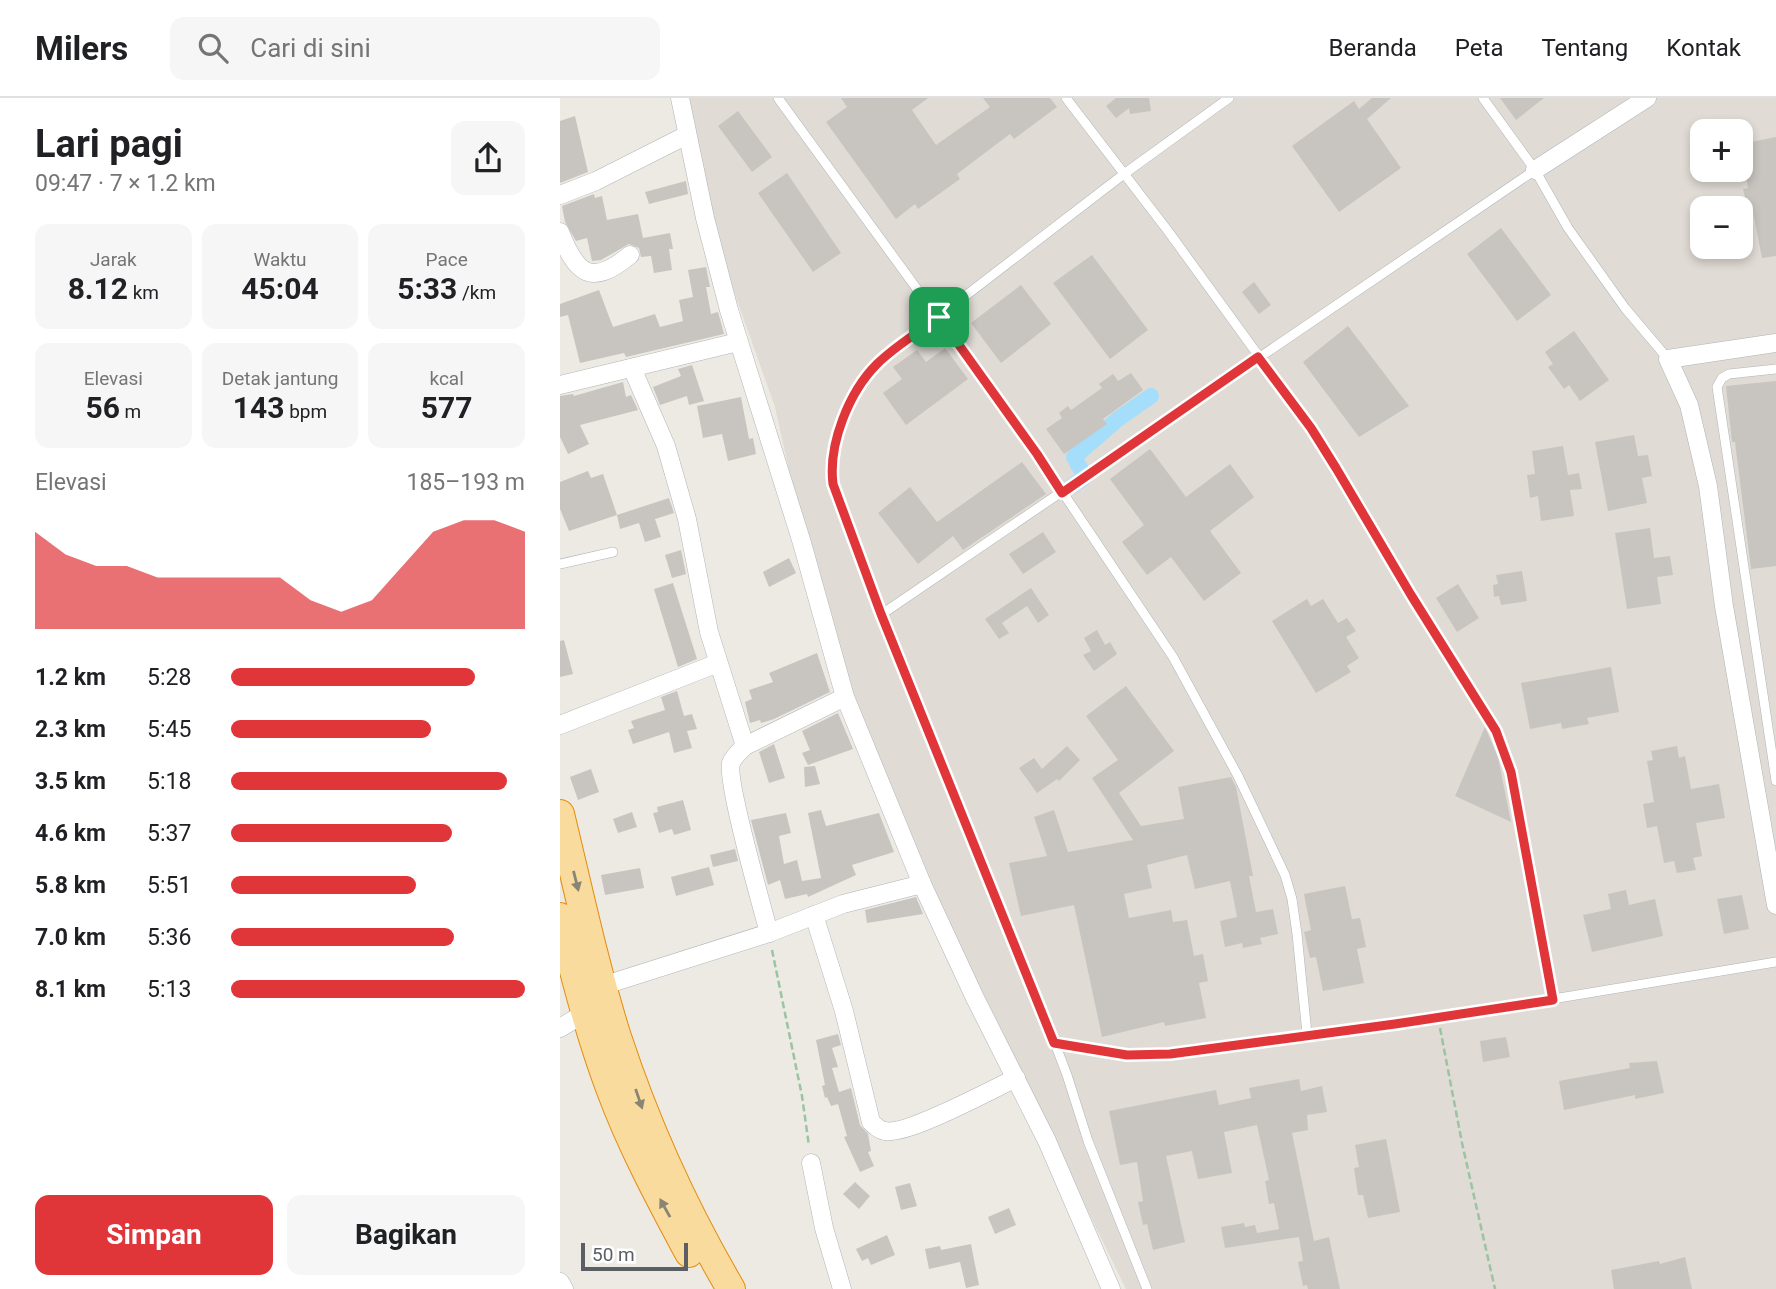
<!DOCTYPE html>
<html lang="id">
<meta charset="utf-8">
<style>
:root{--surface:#fff;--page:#f6f6f6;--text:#202124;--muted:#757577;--line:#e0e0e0;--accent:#e0363a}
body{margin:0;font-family:Roboto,sans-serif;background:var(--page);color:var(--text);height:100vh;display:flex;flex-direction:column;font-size:26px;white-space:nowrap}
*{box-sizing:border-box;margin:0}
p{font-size:23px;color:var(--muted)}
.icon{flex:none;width:38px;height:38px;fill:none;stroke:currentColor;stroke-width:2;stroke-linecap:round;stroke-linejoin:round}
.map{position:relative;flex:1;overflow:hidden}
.details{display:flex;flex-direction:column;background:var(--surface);width:560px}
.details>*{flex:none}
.controls{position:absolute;left:1130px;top:21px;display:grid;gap:14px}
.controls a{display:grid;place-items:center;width:63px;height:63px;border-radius:14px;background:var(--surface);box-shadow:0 4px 10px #0003;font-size:35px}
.scale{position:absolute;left:21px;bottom:18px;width:107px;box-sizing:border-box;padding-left:7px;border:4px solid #5b5f63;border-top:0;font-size:19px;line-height:24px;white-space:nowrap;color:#5b5f63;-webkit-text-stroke:5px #fff;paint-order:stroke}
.pin{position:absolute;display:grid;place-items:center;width:60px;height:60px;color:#fff;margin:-30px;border-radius:14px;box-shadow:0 4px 10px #0006}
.round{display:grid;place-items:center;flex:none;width:74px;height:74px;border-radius:14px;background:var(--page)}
.summary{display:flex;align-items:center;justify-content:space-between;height:119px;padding:0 35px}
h1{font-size:38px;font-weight:700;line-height:52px}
.metrics{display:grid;grid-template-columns:repeat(3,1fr);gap:10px;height:119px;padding:7px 35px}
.metrics div{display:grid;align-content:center;border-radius:14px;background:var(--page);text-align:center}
.metrics b{font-size:30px;font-weight:700}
.metrics small{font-size:19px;font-weight:400}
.metrics p{font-size:19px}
.chart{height:196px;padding:14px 35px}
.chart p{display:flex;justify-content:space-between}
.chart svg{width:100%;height:126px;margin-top:7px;fill:var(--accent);opacity:.7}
.cta{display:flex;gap:14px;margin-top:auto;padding:14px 35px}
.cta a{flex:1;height:80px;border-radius:14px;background:var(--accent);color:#fff;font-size:28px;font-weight:700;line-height:80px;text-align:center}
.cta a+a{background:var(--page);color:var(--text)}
ul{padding:0 35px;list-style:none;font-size:23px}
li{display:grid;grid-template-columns:112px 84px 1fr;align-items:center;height:52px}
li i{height:18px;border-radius:9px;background:var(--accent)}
header{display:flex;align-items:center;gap:42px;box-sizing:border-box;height:98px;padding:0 35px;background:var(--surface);border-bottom:2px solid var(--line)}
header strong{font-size:33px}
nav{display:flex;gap:38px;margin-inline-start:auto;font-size:24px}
.search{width:490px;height:63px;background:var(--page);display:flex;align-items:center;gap:18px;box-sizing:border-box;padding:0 24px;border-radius:14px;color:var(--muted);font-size:26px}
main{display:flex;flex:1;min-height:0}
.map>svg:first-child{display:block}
</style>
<header>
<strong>Milers</strong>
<div class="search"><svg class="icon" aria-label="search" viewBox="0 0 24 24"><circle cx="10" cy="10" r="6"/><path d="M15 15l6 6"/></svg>Cari di sini</div>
<nav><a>Beranda</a><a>Peta</a><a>Tentang</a><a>Kontak</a></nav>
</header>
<main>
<section class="details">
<div class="summary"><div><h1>Lari pagi</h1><p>09:47 · 7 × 1.2 km</p></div><a class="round"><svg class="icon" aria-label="share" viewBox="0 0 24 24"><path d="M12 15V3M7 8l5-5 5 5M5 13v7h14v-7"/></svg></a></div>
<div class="metrics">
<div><p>Jarak</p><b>8.12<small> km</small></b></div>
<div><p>Waktu</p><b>45:04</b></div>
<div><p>Pace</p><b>5:33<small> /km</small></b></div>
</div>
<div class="metrics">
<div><p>Elevasi</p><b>56<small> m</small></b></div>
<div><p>Detak jantung</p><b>143<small> bpm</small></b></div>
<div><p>kcal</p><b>577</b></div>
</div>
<div class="chart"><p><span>Elevasi</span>185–193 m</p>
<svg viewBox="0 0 160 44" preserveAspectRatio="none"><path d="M0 44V10L10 18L20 22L30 22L40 26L50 26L60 26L70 26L80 26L90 34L100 38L110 34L120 22L130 10L140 6L150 6L160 10V44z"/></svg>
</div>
<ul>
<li><b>1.2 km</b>5:28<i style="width:83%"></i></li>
<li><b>2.3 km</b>5:45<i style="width:68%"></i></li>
<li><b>3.5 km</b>5:18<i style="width:94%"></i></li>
<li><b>4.6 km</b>5:37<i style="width:75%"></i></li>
<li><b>5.8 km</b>5:51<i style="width:63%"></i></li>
<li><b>7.0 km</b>5:36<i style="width:76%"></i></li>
<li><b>8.1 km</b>5:13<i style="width:100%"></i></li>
</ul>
<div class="cta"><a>Simpan</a><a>Bagikan</a></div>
</section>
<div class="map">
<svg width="1216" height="1191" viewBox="0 0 1216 1191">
<rect width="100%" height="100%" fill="#edeae3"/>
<path fill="#e0dbd4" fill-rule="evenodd" d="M 127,0 L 1216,0 L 1216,1191 L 566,1191 L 394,839 L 315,656 L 259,507 L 215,309 L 162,160 ZM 1143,33 L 1181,33 L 1181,72 L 1143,72 ZM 1143,110 L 1181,110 L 1181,149 L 1143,149 Z"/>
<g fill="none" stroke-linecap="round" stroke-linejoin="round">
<polyline stroke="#a5defa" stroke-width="16" points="512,388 525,379 514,359 558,321 591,298"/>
</g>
<g fill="#c8c5c0">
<polygon points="281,0 368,0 352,12 376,47 430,9 423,0 490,0 497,9 454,41 450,36 397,76 400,81 358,111 355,106 336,121 266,24 287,9"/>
<polygon points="556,0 589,0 591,13 570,16 569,10 556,20 546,8"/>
<polygon points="812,0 831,0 807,21 841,70 779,114 732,48 794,3 799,11"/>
<polygon points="940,0 984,0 956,22"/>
<polygon points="178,13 212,59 192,74 158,28"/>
<polygon points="15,18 28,74 0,85 0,23"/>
<polygon points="1216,39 1216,158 1202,160 1193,114 1189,116 1183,91 1188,90 1181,46"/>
<polygon points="227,75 281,155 253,174 198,95"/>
<polygon points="126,83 128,96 89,106 85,94"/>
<polygon points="34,96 35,100 42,98 47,122 78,116 83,140 110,135 113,151 109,151 112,172 94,175 91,158 81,159 79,150 69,146 41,162 32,163 27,140 16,143 5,124 2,108"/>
<polygon points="941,130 991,197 957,223 907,156"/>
<polygon points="532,157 588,232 550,261 493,185"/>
<polygon points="146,169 150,189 146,189 151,216 158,214 164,236 66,259 64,255 20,265 8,217 0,219 0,206 39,192 53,229 95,216 100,229 123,223 119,202 133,199 128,172"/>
<polygon points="694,184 711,207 699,216 682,194"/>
<polygon points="461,187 491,226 441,265 411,225"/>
<polygon points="788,228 849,308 799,339 743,264"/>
<polygon points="1014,233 1049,282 1020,303 1009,287 1004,291 988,269 993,266 985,254"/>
<polygon points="385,250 408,281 346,327 323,295 342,281 333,269 357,252 366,264"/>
<polygon points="132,267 144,303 129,307 127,298 100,307 93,289 121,278 118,271"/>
<polygon points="571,275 583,292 543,321 547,326 504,356 486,331 502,320 499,315 508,308 511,312 542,290 539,286 553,276 558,283"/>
<polygon points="1216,283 1216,468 1191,471 1175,344 1172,344 1166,288"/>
<polygon points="63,284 66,299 71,297 78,312 20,327 29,346 8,356 0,339 0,298 13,296 14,298"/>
<polygon points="181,299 189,341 193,340 196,356 168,363 162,336 143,340 137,308"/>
<polygon points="1074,337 1078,358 1088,357 1092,378 1082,380 1087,405 1048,413 1035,344"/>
<polygon points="1003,348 1008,377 1019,375 1022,391 1010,392 1014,418 981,423 978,398 970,400 967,377 975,376 972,353"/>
<polygon points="590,351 626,399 670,366 694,399 650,433 681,475 644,503 611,459 587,477 562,444 584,427 550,381"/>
<polygon points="462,364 486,396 403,452 393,438 358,466 318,415 350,389 377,424"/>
<polygon points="28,373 31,380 43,376 57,417 9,433 0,411 0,384"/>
<polygon points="109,400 114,415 95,421 101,439 85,444 79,425 60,431 57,417"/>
<polygon points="1090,430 1094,460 1110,458 1113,477 1097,479 1101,506 1067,511 1055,435"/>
<polygon points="483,434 496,454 463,476 449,456"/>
<polygon points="121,452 126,476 112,480 105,457"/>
<polygon points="229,460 236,475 209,489 203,474"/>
<polygon points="962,473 967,503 941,507 939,498 934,499 933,487 938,486 936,477"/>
<polygon points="113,485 137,561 118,569 94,491"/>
<polygon points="898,486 919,520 897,534 876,500"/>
<polygon points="471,490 489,517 478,525 467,508 442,525 449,535 439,541 425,521"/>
<polygon points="747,501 751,508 763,501 778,525 787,520 796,533 786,539 799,560 787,568 791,574 756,595 712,523"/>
<polygon points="537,532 545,547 550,544 557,556 534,573 523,557 531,553 524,540"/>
<polygon points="4,542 13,576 0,579 0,543"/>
<polygon points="257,555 270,594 214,621 201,625 200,622 190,625 185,604 192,601 189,592 213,584 209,575"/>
<polygon points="1051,569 1059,614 1027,620 1029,626 1002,631 1001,625 970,631 961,585"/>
<polygon points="566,588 614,653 559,695 581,728 624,721 618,689 671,679 676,689 693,778 689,778 696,814 713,811 718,836 700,840 702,846 683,850 682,845 665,849 660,823 677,819 670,783 635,791 627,757 587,767 592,790 564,796 569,820 611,812 613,824 627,822 634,858 643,856 648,883 639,885 646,920 605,928 604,924 542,939 514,807 461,818 449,765 487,758 474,719 494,712 508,754 573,742 532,680 558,662 526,618"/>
<polygon points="117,593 124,618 132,616 137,631 127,633 132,650 114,655 109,634 73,646 68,632 74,630 71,623 105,612 101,599"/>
<polygon points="278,615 293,651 248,667 242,655 250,652 242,633"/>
<polygon points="925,629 938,659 951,724 895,698"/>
<polygon points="214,646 225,680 209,685 199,654"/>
<polygon points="507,648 520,662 499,683 497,681 477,695 459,670 474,660 482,671"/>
<polygon points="1117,648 1119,660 1125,658 1131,691 1159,686 1165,720 1136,725 1142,758 1133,760 1136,772 1117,775 1114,763 1104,765 1097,728 1087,730 1083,706 1094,704 1087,663 1093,662 1091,653"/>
<polygon points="255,668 260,686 245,689 244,669"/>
<polygon points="31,671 39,694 18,702 10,679"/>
<polygon points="123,702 131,732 114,737 112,731 99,735 93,715 98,714 97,709"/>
<polygon points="261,712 266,728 319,715 334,754 292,767 296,777 248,799 247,796 225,801 220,782 208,787 191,722 226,715 231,735 219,738 224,766 237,762 242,783 261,780 248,715"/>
<polygon points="72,714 77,729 58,735 53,721"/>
<polygon points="175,751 178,763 153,769 150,757"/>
<polygon points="149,769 154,787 116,798 111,779"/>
<polygon points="80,770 84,790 45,797 41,777"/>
<polygon points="785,788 792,821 800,820 806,849 797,851 804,885 763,893 756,859 750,860 744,834 751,832 744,796"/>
<polygon points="1066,792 1069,807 1095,801 1103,838 1032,854 1023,817 1051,811 1048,796"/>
<polygon points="1182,797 1189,831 1164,836 1157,801"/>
<polygon points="356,799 363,816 307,825 305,812"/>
<polygon points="278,936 281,947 272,950 278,969 272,970 279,994 291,990 300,1027 308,1036 311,1053 308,1054 314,1068 300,1074 284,1039 287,1038 278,1006 271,1008 267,999 265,1000 262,988 265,987 256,942"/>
<polygon points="946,939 950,959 923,964 920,943"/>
<polygon points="1097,963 1104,995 1075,1001 1075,997 1004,1012 999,983 1070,970 1069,965"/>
<polygon points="739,981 741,993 762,988 767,1014 747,1017 748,1032 732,1035 754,1143 769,1139 780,1191 748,1191 747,1187 743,1188 738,1164 743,1163 739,1139 665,1150 661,1129 684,1125 685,1129 695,1127 697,1135 719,1131 714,1105 709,1106 705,1083 709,1082 697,1027 664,1034 672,1075 638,1081 632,1053 606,1058 625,1144 593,1152 587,1126 583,1127 578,1104 583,1103 577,1064 560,1067 549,1013 656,992 659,1007 691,1000 689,990"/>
<polygon points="826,1041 840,1114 808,1120 803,1097 798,1097 794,1070 799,1069 795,1047"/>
<polygon points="295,1084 310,1098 299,1111 283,1096"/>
<polygon points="350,1085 357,1108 341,1112 335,1089"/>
<polygon points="449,1110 456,1127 435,1136 428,1119"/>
<polygon points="327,1137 335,1157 311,1167 308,1160 302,1163 296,1151"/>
<polygon points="411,1146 419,1187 406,1190 400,1164 369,1171 365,1151 380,1148 381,1152"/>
<polygon points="1125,1159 1132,1191 1054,1191 1051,1172 1099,1163 1100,1166"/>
</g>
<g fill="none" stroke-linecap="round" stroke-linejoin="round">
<g stroke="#b0b4b7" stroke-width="10">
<g id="service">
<polyline points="218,0 477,356 613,559 678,678 725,777 732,801 737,836 747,936"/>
<polyline points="506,0 608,133 751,330 802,410 851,497 936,633 951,674 993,902"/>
<polyline points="923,0 975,72 1008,130 1065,210 1108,261"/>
<polyline points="1216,271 1169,276 1162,280 1157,289 1216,683"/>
<polyline points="0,466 53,454"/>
<polyline points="322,516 975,72"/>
<polyline points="494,945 567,957 609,956 878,920 1216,864"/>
<path d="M 587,1191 L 528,1043 L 507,977 L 481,909 L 276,400 C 274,391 271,381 271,372 C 272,334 294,294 318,265 L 564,76 L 669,0"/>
</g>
</g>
<g stroke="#b0b4b7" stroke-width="19">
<g id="minor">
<polyline points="120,0 145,120 169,212 242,445 285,599 362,786 415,900 487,1043 551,1191"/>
<polyline points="975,72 1087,0"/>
<polyline points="0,97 36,83 127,37"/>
<path d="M 0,134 C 16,175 30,190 70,157"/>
<polyline points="1216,245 1108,261 1129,307 1148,388 1164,508 1216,807"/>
<polyline points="72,270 106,348 127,421 149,534 185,648"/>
<polyline points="0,287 178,244"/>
<polyline points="0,627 158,565"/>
<path d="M 254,817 L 284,913 L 311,1024 C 315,1028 319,1032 325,1033 C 346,1038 433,991 456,980"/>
<path d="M 209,835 C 202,809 166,682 171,665 C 174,658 180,653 185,648 L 285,599"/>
<polyline points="42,888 209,835 283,806 362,786"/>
<polyline points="0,930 25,915"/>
<polyline points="251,1065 264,1130 282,1191"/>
<polyline points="0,1184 4,1191"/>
</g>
</g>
<g stroke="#e48b0c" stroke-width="30">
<g id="trunk">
<path d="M 0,716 C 18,790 34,866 57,939 C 86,1027 124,1111 171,1191"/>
<path d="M 0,819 C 15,877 29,934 50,990 C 71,1047 100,1101 129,1155"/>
</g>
</g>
<g stroke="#9ac4a2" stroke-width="2.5" stroke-dasharray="7 3.5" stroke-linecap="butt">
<polyline points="212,852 242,998 249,1048"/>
<polyline points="880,930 902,1045 935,1191"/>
</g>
<use href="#service" stroke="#fff" stroke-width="9"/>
<use href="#minor" stroke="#fff" stroke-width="18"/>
<use href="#trunk" stroke="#f9dc9d" stroke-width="28"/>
</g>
<defs><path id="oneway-solid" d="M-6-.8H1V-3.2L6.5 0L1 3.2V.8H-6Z" transform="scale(1.75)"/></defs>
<g fill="#8a8474">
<use href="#oneway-solid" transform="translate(16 783) rotate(76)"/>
<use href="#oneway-solid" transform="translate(79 1001) rotate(71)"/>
<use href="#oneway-solid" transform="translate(105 1110) rotate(-119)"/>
</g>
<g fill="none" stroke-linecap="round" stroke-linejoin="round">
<g stroke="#fff" stroke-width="14">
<path id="route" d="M 379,219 L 477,356 L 502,395 L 698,259 L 751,330 L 776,370 L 851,497 L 936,633 L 951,674 L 993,902 L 835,926 L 610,956 L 567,957 L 494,945 L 321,516 L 273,386 C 268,346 289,294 317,266 C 335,248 359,234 379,219 Z"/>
</g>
<use href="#route" stroke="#e0363a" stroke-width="9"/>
</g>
</svg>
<div class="controls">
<a>+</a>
<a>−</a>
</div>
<div class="scale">50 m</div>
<div class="pin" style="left:379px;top:219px;background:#1e9e55"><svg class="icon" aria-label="arrive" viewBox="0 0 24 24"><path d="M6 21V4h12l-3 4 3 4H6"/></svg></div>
</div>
</main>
